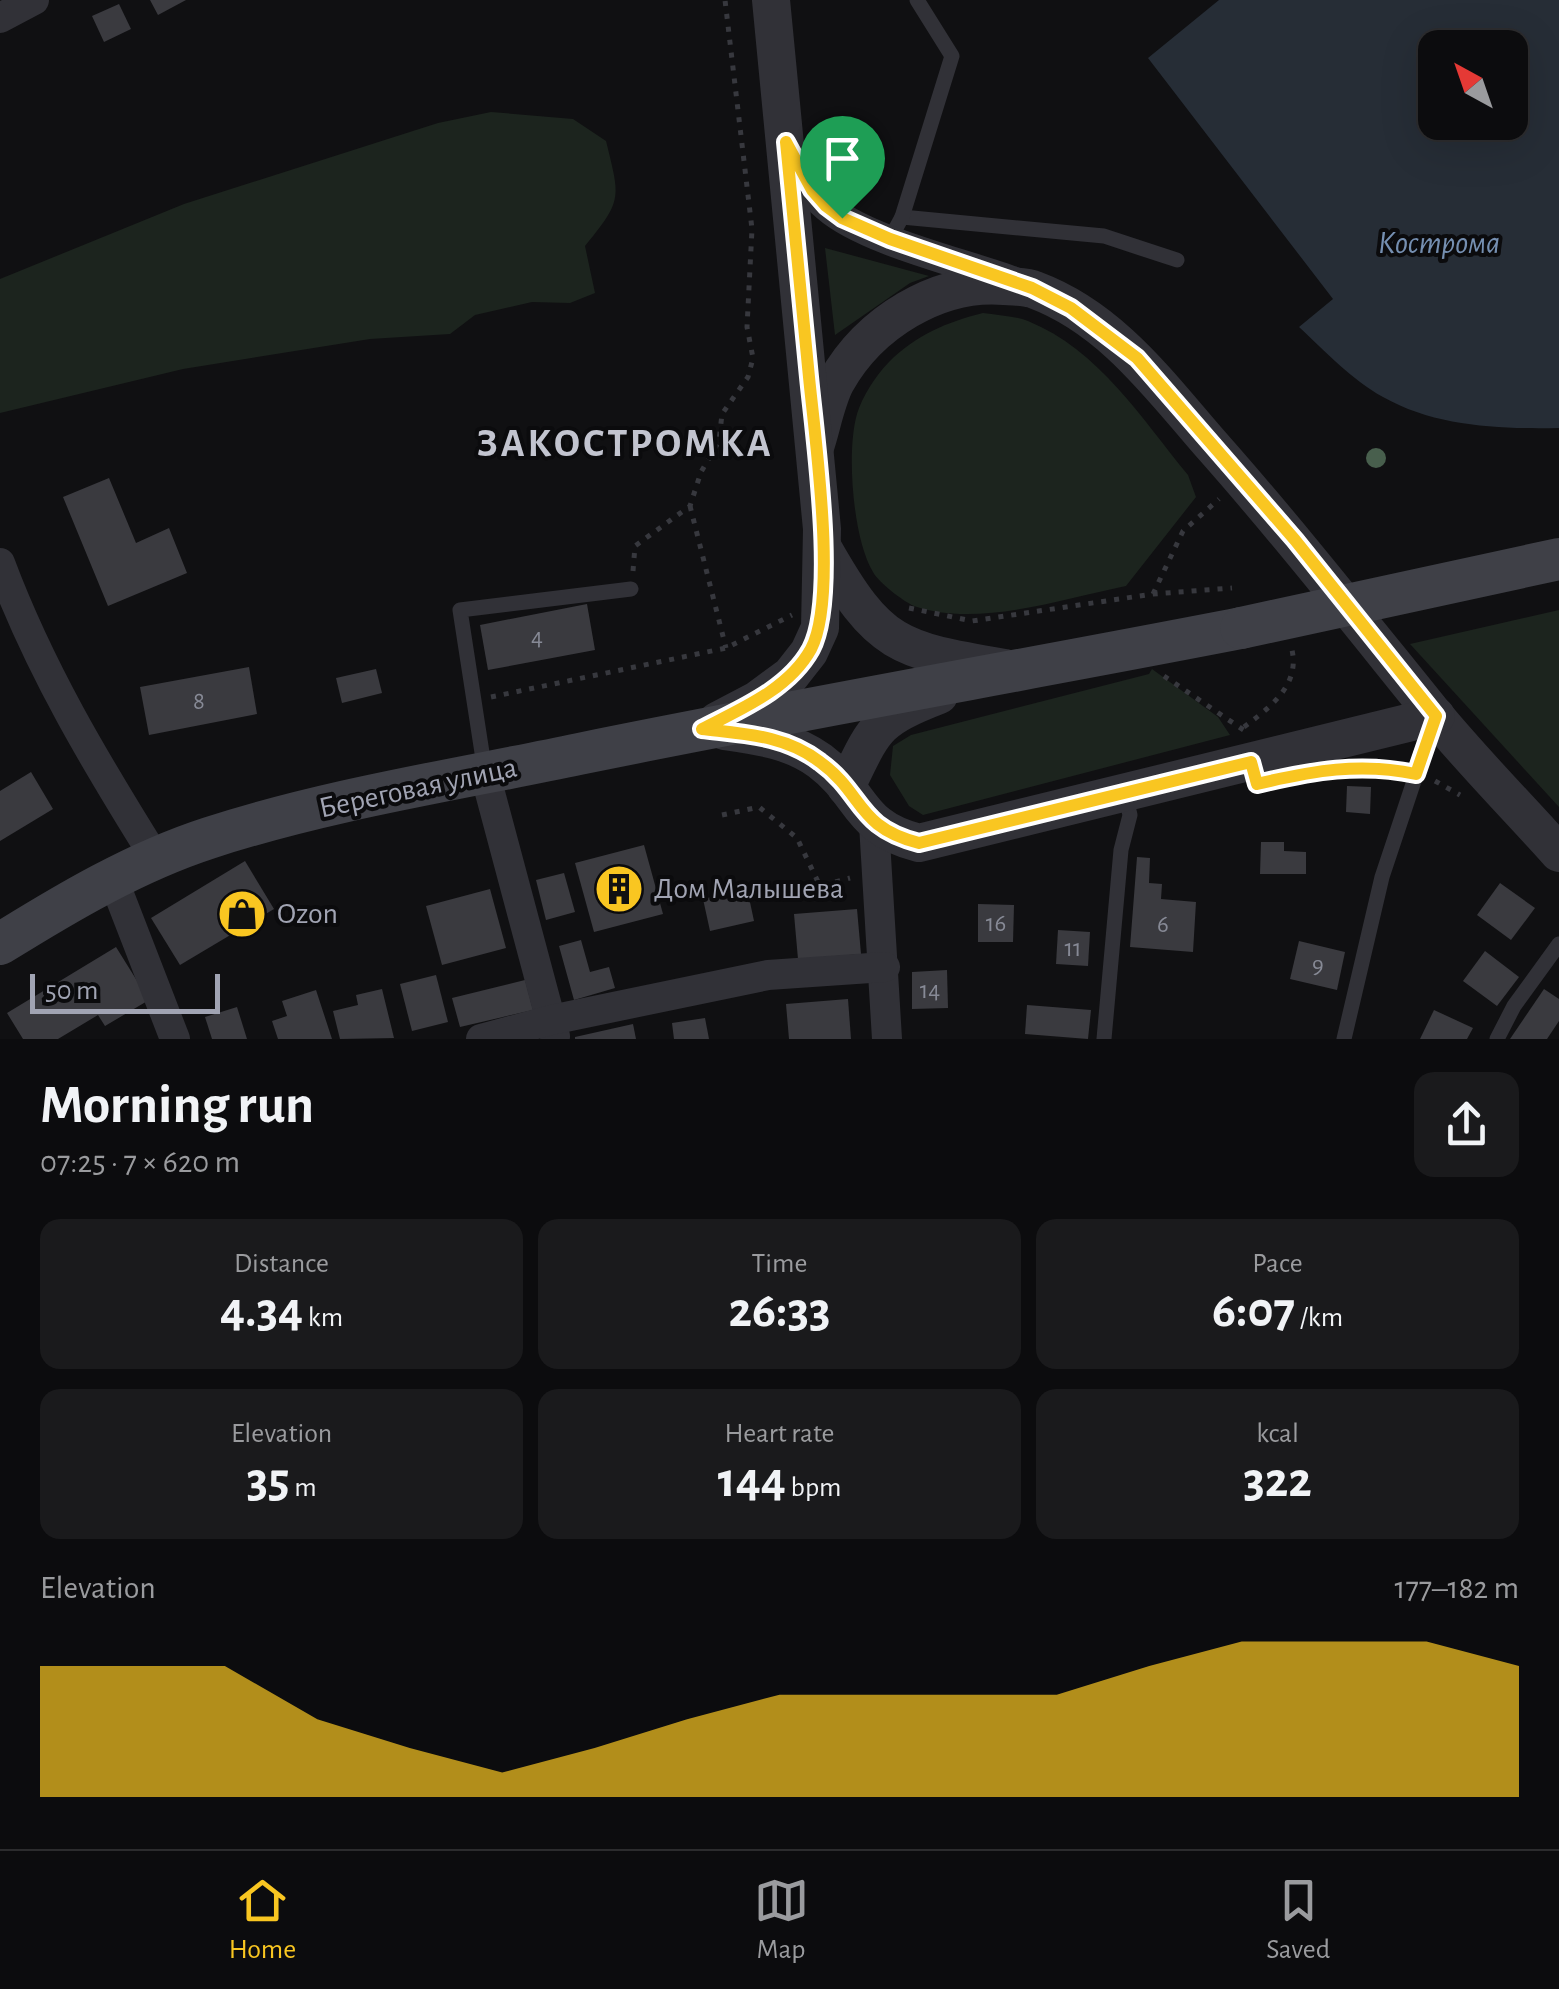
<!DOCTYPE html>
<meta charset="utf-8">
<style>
:root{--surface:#0c0c0e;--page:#1a1a1c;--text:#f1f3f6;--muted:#9a9b9e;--line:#2c2c2e;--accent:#f9c621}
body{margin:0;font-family:"Alegreya Sans",sans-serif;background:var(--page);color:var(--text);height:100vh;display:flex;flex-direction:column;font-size:38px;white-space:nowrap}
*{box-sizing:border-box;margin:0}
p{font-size:32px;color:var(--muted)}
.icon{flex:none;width:55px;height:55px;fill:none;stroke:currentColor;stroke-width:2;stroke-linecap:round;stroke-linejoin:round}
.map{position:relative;height:1039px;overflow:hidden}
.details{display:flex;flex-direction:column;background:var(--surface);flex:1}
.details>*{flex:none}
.needle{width:65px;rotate:320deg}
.tools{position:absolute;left:1418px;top:30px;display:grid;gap:20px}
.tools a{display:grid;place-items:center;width:110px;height:110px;border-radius:20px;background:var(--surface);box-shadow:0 10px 40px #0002,0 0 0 2px var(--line);font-size:50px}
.scale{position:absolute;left:30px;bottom:25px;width:190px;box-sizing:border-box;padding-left:10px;border:5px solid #a1a4b3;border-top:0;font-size:28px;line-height:35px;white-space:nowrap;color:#a1a4b3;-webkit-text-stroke:8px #0b0b0d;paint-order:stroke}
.pin{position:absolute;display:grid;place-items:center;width:85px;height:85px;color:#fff;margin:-102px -42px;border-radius:50% 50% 50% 0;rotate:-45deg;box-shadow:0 0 10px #0007}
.pin .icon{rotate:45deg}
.round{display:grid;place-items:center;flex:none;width:105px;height:105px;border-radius:20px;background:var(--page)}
.headline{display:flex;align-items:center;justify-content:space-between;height:170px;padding:0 40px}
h1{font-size:55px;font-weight:700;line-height:75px}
.metrics{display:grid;grid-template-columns:repeat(3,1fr);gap:15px;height:170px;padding:10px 40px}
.metrics div{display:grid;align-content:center;border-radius:20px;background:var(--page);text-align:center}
.metrics b{font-size:50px;font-weight:700}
.metrics small{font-size:28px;font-weight:400}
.metrics p{font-size:28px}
.chart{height:280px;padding:20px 40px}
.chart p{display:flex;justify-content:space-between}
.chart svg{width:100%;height:180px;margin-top:10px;fill:var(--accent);opacity:.7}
.tabs{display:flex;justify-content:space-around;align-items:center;height:140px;border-top:2px solid var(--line);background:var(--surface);font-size:28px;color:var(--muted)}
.tabs a{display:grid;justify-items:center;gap:5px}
.tabs .on{color:var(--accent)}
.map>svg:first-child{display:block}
</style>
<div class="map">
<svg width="1559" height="1039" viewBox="0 0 1559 1039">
<rect width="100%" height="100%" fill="#101012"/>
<g fill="#1c241e">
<path d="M 491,112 L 573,119 L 606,141 C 620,198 623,200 585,246 L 595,293 L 570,303 L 532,302 L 475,315 L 450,334 L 370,339 L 183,369 L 0,413 L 0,279 L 184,204 L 438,123 Z"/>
<polygon points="825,248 929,276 910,283 835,335"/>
<path d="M 983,313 C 997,315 1015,316 1028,321 C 1099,350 1141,418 1188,475 L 1196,497 L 1126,586 C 1062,599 977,628 914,606 C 903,601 879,583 873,572 C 853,539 846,452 857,414 C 862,397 876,375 889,362 C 916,335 947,322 983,313 Z"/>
<polygon points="1559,610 1559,807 1410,644"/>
<polygon points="1152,669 1218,717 1230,735 923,815 909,806 890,775 893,746 911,735 1149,674"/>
</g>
<path fill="#262d36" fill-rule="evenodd" d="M 1219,0 L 1559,0 L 1559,428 C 1500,429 1436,427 1383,397 C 1352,380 1325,351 1299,327 L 1333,299 L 1148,58 ZM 1435,48 L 1510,48 L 1510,122 L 1435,122 Z"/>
<g fill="#3a3a3f">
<polygon points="150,0 186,0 158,15"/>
<polygon points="119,4 131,29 104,42 92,16"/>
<polygon points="109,478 136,543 169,528 187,573 108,606 63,497"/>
<polygon points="587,604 595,650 488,670 480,625"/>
<polygon points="249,667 257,714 149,735 140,687"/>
<polygon points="376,669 382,693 342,703 336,678"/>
<polygon points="31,772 53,809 0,841 0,791"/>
<polygon points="1347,786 1371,787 1370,814 1346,812"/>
<polygon points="1261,842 1284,842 1284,851 1306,852 1306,874 1260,874"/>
<polygon points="644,845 663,914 594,932 575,863"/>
<polygon points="1137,857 1150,858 1149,883 1162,884 1161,899 1196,902 1193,952 1130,947"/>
<polygon points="245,861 274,909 180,965 151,918"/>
<polygon points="564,873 575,912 546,920 536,880"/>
<polygon points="1500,883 1535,908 1511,940 1477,915"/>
<polygon points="747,888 754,921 710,931 703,899"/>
<polygon points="490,889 506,948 442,965 426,906"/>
<polygon points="978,904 1014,905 1013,942 978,942"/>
<polygon points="857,909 861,954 798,959 794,914"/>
<polygon points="1058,930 1090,932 1088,966 1056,964"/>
<polygon points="581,940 590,972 609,967 615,988 574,1000 559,946"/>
<polygon points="1299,941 1345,952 1337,990 1290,979"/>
<polygon points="116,947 149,1000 105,1026 98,1015 58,1039 23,1039 7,1013"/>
<polygon points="1485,951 1519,977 1497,1006 1463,981"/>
<polygon points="947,970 948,1008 912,1009 912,972"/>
<polygon points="436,975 448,1022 412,1031 400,984"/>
<polygon points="525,980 533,1010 460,1027 452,998"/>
<polygon points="382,989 394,1038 340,1039 333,1011 358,1005 356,995"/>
<polygon points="1544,989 1559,999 1559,1021 1547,1039 1510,1039"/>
<polygon points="316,990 332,1039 278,1039 272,1021 287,1016 282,1001"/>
<polygon points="848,999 851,1039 789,1039 786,1004"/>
<polygon points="1027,1005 1091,1010 1088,1039 1025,1034"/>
<polygon points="237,1007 247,1039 212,1039 205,1017"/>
<polygon points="1434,1010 1473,1028 1467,1039 1420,1039"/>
<polygon points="705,1018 709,1039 674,1039 672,1023"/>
<polygon points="633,1024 636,1039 575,1039 575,1037"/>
</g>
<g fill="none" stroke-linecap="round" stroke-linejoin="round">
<g stroke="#37383e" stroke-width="5" stroke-dasharray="5 8" stroke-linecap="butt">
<polyline points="690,506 726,648"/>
<polyline points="633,571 635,546 690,506 701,472 719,441 722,414 748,377 753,358 747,327 752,229 725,0"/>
<polyline points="1153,594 1183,531 1219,499"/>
<polyline points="909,608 972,621 1153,594 1232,588"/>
<polyline points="1164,676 1245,731"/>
<polyline points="491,697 726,648 792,615"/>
<path d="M 1244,727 C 1269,708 1300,686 1292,650"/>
<polyline points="1367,767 1400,771"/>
<polyline points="1435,781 1460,795"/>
<polyline points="722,815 759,807 797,838 820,886 850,878"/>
</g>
<g stroke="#313137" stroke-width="15">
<polyline points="902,217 1104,236 1177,260"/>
<polyline points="890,239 902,217 952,56 917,0"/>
<polyline points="485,772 460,610 631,589"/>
<polyline points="1104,1039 1121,850 1130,815 1125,794"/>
<polyline points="1344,1039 1382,877 1434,721"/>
<polyline points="1497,1039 1514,1006 1559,944"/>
</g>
<g stroke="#313137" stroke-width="30">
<polyline points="0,18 34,0"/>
<path d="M 789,148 C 799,168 809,192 827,207 C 866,241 964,263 1015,282"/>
<path d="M 0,563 C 40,670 96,763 156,859"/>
<polyline points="485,774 555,1036"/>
<polyline points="874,824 887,1039"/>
<polyline points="113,879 175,1039"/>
<polyline points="481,1039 551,1020 768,975 885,967"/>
</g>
<g stroke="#313137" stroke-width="38">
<path d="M 815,447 C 822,426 826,401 836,382 C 869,323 938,280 1005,286 C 1015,287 1026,286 1035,290 C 1113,319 1162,389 1215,449 C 1290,534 1360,623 1432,712 C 1472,761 1517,806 1559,853"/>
<path d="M 823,548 C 879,647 898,650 1005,668"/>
<polyline points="717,721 757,700 791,675 809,652 820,628 822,529 771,0"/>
<path d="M 724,731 C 759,736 791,740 820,761 C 864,794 856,827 919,843 L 1436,716"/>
<path d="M 846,787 C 875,727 875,720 939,695"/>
</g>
<path stroke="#3f4047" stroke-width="42" d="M 0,944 C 66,903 135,862 209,838 C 329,799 455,780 579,754 C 799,709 1020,671 1241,628"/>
<polyline stroke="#3f4047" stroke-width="42" points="1241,628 1559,559"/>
</g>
<circle fill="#485f4d" cx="1376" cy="458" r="10"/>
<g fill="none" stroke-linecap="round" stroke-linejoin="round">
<g stroke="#fff" stroke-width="20">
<path id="route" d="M 786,142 L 812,190 L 826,206 L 842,218 L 890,239 L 1032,288 L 1071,308 L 1137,358 L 1295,540 L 1436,716 L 1416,774 C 1360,762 1312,771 1257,784 L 1251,762 L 919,843 C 856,827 864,794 820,762 C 785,735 744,734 702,729 C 741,709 789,689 811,649 C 838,598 815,439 809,377 C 801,299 793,221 786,142 Z"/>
</g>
<use href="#route" stroke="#f9c621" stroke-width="12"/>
</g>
<defs>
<g id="building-disc" transform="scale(2.5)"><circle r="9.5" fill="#f9c621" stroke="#0b0b0d"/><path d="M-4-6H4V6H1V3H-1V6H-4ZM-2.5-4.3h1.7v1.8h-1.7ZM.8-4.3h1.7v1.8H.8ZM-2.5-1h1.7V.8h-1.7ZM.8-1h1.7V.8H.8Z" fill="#111"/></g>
<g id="shop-disc" transform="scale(2.5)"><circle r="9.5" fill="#f9c621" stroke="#0b0b0d"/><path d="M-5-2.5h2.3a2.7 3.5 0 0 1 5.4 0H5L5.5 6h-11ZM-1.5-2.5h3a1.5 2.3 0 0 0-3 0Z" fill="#111"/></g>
</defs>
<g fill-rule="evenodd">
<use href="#building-disc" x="619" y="889"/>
<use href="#shop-disc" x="242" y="914"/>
</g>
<g text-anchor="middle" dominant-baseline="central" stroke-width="8" stroke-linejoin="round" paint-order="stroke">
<g font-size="25" fill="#878a96">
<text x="537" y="637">4</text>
<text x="199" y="701">8</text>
<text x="996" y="923">16</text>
<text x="1163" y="924">6</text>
<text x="1073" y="948">11</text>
<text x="1318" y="965">9</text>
<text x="930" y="990">14</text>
</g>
<g font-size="30" fill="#a1a4b3" stroke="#0b0b0d">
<text transform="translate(418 788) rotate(-12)">Береговая улица</text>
</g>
<g font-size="30" fill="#a1a4b3" stroke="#0b0b0d" text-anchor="start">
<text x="654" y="889">Дом Малышева</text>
<text x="277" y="914">Ozon</text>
</g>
<g font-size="32" font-style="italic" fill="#758fb1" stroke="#0b0b0d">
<text x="1439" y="243">Кострома</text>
</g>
<g font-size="40" font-weight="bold" letter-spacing="2.5" fill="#c2c4cf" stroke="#0b0b0d">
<text x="625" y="444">ЗАКОСТРОМКА</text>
</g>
</g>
</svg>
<div class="tools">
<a><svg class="needle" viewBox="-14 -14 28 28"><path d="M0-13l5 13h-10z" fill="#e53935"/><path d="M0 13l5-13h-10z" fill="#9a9b9e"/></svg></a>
</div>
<div class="scale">50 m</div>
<div class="pin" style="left:842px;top:218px;background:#1e9e55"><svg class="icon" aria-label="arrive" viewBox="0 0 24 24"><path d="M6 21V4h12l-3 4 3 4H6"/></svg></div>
</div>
<section class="details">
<div class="headline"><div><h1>Morning run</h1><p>07:25 · 7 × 620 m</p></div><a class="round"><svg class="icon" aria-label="share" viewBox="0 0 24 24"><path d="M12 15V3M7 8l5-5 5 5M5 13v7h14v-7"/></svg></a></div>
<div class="metrics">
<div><p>Distance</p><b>4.34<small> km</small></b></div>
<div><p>Time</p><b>26:33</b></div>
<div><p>Pace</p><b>6:07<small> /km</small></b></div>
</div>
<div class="metrics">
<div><p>Elevation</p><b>35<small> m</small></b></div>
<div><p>Heart rate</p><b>144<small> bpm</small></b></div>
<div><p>kcal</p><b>322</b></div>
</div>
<div class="chart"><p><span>Elevation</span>177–182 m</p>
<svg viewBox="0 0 160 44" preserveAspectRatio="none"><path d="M0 44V12L10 12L20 12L30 25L40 32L50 38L60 32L70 25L80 19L90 19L100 19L110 19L120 12L130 6L140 6L150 6L160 12V44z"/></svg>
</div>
</section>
<nav class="tabs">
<a class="on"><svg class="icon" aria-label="home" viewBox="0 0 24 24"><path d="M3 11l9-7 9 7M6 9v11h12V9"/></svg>Home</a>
<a><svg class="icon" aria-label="map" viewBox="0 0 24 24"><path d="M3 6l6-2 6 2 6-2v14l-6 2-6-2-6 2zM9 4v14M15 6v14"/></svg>Map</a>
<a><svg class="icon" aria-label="saved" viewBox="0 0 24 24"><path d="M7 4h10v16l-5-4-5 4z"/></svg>Saved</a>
</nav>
